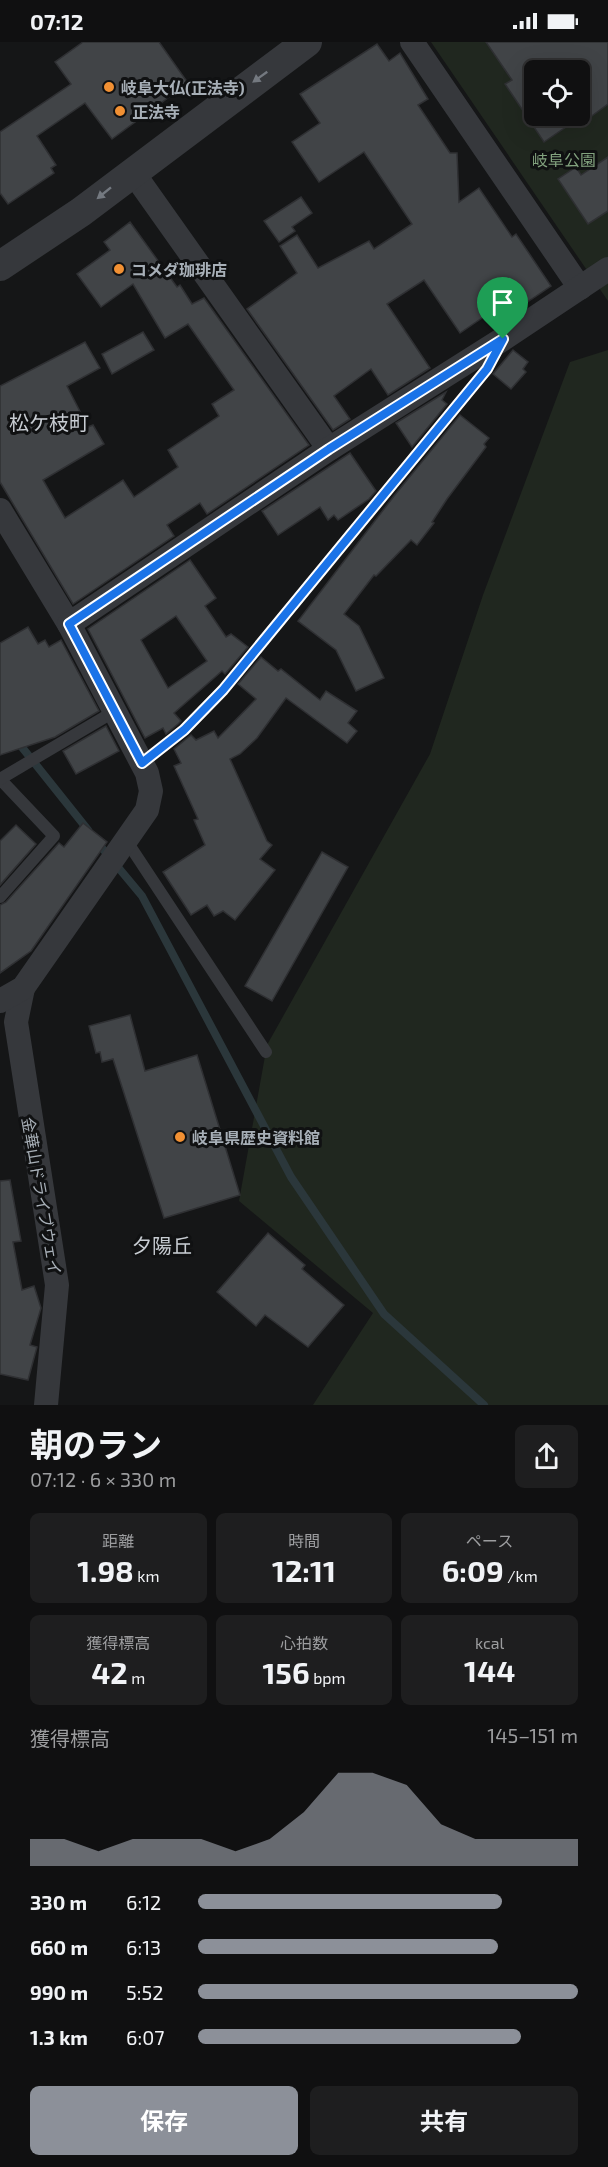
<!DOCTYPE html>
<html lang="ja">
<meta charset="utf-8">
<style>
:root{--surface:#101011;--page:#1e1e1f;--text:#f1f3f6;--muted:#9c9d9f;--line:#303031;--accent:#8c9099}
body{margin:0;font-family:"Exo 2","Noto Sans JP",sans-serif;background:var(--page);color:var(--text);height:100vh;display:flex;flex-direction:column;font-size:22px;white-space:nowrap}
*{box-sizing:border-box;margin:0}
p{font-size:20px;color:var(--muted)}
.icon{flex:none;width:33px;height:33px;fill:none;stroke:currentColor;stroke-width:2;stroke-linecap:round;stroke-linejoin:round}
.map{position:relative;height:1363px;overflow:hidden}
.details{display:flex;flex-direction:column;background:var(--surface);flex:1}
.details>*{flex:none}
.controls{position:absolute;left:524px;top:18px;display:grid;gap:12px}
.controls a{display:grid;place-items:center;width:66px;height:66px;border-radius:9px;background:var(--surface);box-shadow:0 6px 24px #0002,0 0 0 2px var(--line);font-size:30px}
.pin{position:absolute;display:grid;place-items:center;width:51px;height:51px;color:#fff;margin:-62px -26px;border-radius:50% 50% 50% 0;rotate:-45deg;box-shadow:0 0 6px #0007}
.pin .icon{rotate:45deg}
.round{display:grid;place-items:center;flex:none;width:63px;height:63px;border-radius:9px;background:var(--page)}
.head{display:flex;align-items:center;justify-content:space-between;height:102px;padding:0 30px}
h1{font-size:33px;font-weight:700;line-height:45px}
.stats{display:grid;grid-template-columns:repeat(3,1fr);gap:9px;height:102px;padding:6px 30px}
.stats div{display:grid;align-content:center;border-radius:9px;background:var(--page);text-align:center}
.stats b{font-size:30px;font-weight:700}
.stats small{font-size:16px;font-weight:400}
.stats p{font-size:16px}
.chart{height:168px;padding:12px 30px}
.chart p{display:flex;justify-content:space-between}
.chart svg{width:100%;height:108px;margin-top:6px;fill:var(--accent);opacity:.7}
.button{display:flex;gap:12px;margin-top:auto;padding:12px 30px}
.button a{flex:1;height:69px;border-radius:9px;background:var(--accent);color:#fff;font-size:24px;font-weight:700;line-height:69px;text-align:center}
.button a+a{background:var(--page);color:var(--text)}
ul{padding:0 30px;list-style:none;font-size:20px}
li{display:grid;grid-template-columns:96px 72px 1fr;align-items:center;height:45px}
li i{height:15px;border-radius:8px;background:var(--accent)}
.status{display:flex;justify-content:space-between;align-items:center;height:42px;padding:0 30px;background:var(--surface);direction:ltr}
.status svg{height:16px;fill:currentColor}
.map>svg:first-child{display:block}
</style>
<div class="status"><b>07:12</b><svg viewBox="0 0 49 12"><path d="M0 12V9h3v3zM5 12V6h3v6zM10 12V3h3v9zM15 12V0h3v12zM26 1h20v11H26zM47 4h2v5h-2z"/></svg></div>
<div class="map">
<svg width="608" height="1363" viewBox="0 0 608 1363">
<rect width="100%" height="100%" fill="#151617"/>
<g fill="#20271f" fill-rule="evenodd">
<path d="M 431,0 L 608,0 L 608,259 ZM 534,28 L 579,28 L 579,74 L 534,74 Z"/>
<polygon points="608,308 608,1363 313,1363 373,1271 239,1159 267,1003 430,712 483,553 570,320"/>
</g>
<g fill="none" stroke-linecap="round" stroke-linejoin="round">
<g stroke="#2b373b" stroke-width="8">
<polyline points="17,699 88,788"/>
<polyline points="97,800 142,854 291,1135 384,1272 484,1363"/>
</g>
</g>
<g fill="#414447" stroke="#2f3033" stroke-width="1.5" fill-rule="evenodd">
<polygon points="83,0 159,0 188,41 112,97 85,61 37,94 56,123 51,126 54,131 8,162 0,151 0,90 71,42 55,20"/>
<polygon points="486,0 608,0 608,62 589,76 579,62 579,28 534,28 534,74 582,74 544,100 505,42 512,38"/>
<polygon points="377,2 389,19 400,11 428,57 418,63 450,111 457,111 459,160 479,146 512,195 516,192 551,244 511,271 504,261 460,291 424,238 387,262 430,326 388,353 371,327 334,354 350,377 333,388 247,267 297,231 280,204 297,193 318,226 369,199 374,207 412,182 364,110 319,140 292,100 320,81 300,52"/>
<polygon points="608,115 608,169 588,182 558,137 576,125 581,133"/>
<polygon points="301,155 312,171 292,185 295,189 279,200 264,179"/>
<polygon points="130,180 177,245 180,243 192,262 204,256 309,403 207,472 200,461 167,483 174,494 73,562 0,440 0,344 85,300 100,326 67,344 88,385 93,383 104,402 43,438 65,476 123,438 134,455 178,425 168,408 219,374 212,362 234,348 188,282 165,296 133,242 101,265 77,232 110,208 104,200"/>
<polygon points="143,290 154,308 112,332 102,312"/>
<polygon points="513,308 528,320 523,327 526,330 511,347 493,332"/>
<polygon points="446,350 442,358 447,362 412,405 396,381"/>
<polygon points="460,373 489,396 484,402 486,405 447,457 432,480 434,481 417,503 411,498 376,534 374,533 344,572 359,584 384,636 356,649 336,608 298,579 394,454"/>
<polygon points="350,411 376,449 369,457 338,478 334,473 328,478 320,465 278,493 262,469"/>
<path d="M 190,518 L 216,556 L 205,564 L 226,595 L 231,592 L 248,605 L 225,632 L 222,629 L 174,671 L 181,679 L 178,682 L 166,692 L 163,686 L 145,696 L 88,587 ZM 176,574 L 207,619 L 168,646 L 141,598 Z"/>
<polygon points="28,585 38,602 45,598 49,605 61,598 99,669 55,695 0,713 0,601"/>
<polygon points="261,615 278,629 281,627 320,658 326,649 357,669 348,681 357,689 347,701 286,656 257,696 240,712 230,717 267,799 272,803 260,817 275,828 235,878 223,869 214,874 207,863 191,873 163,830 205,803 194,778 198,777 174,724 181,721 174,707 191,693 196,698 214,689 218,696 256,657 238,642"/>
<polygon points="106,684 119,709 76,732 63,709"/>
<polygon points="83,781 107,800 31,909 0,931 0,863 6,860 59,801 64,805"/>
<polygon points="16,783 36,802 0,843 0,799"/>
<polygon points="322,810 348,825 272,959 245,944"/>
<polygon points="130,973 145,1029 197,1013 240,1153 164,1176 113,1017 102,1020 100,1010 96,1011 89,984"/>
<polygon points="10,1138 21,1199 13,1200 22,1248 34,1244 41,1266 30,1303 37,1305 28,1338 0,1332 0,1139"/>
<polygon points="268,1191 305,1223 302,1227 344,1263 308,1305 265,1273 256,1284 217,1250"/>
</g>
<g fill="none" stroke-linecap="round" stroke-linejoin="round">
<g stroke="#36383c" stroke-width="12">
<polyline points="142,721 184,688 223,648 487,327 500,303"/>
<polyline points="0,737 54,794 0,855"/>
<polyline points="0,737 115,669"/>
<polyline points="126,798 266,1010"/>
</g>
<g stroke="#36383c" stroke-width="24">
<polyline points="412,0 580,246"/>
<polyline points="132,129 329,407"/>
<polyline points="0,468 69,582 329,407 503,297 608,227"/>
<polyline points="23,946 16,980 57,1243 46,1363"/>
<polyline points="0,959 23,946 147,768 151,749 147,731 69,582"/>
</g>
<polyline stroke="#36383c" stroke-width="30" points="0,224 81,170 307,0"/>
</g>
<defs><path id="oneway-solid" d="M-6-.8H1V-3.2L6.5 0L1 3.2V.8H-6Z" transform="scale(1.5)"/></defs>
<g fill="#747980">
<use href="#oneway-solid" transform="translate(260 35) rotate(144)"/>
<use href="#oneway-solid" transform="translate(104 151) rotate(141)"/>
</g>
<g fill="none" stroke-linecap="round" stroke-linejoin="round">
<g stroke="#fff" stroke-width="12">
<polygon id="route" points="503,297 487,327 223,648 184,688 142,721 69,582 329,407"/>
</g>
<use href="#route" stroke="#1a73e8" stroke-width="8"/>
</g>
<g fill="#f19033" stroke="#101112" stroke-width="2">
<circle cx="109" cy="45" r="6"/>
<circle cx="120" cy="69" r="6"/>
<circle cx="119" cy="227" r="6"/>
<circle cx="180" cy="1095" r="6"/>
</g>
<g text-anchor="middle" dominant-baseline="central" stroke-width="6" stroke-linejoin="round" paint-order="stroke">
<g font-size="16" font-weight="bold" fill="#a7afb7" stroke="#101112" text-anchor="start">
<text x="121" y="45">岐阜大仏(正法寺)</text>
<text x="132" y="69">正法寺</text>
<text x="131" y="227">コメダ珈琲店</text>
<text x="192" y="1095">岐阜県歴史資料館</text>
</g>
<g font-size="16" fill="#82a27e" stroke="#101112">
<text x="564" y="117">岐阜公園</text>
</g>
<g font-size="16" fill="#a7afb7" stroke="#101112">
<text transform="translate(42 1154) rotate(80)">金華山ドライブウェイ</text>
</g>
<g font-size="20" fill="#c8cdd3" stroke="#101112">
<text x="49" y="380">松ケ枝町</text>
<text x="162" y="1203">夕陽丘</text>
</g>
</g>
</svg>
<div class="controls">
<a><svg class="icon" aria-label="locate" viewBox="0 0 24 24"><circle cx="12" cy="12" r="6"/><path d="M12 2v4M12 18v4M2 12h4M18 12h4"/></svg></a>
</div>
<div class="pin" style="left:503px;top:297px;background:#1e9e55"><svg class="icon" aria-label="arrive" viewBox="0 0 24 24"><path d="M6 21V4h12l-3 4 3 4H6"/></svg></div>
</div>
<section class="details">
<div class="head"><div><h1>朝のラン</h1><p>07:12 · 6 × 330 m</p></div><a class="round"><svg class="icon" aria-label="share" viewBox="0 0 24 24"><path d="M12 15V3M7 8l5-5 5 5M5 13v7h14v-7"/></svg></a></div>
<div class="stats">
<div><p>距離</p><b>1.98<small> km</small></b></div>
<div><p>時間</p><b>12:11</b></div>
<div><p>ペース</p><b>6:09<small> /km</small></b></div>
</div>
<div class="stats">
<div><p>獲得標高</p><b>42<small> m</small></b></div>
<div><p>心拍数</p><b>156<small> bpm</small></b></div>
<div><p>kcal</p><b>144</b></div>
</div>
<div class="chart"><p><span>獲得標高</span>145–151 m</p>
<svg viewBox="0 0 160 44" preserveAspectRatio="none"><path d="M0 44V33L10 33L20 38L30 33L40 33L50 33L60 38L70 33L80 22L90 6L100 6L110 11L120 27L130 33L140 33L150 33L160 33V44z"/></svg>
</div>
<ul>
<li><b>330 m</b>6:12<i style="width:80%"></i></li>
<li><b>660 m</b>6:13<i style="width:79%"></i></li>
<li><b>990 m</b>5:52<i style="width:100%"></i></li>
<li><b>1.3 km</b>6:07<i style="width:85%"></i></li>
</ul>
<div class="button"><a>保存</a><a>共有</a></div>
</section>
